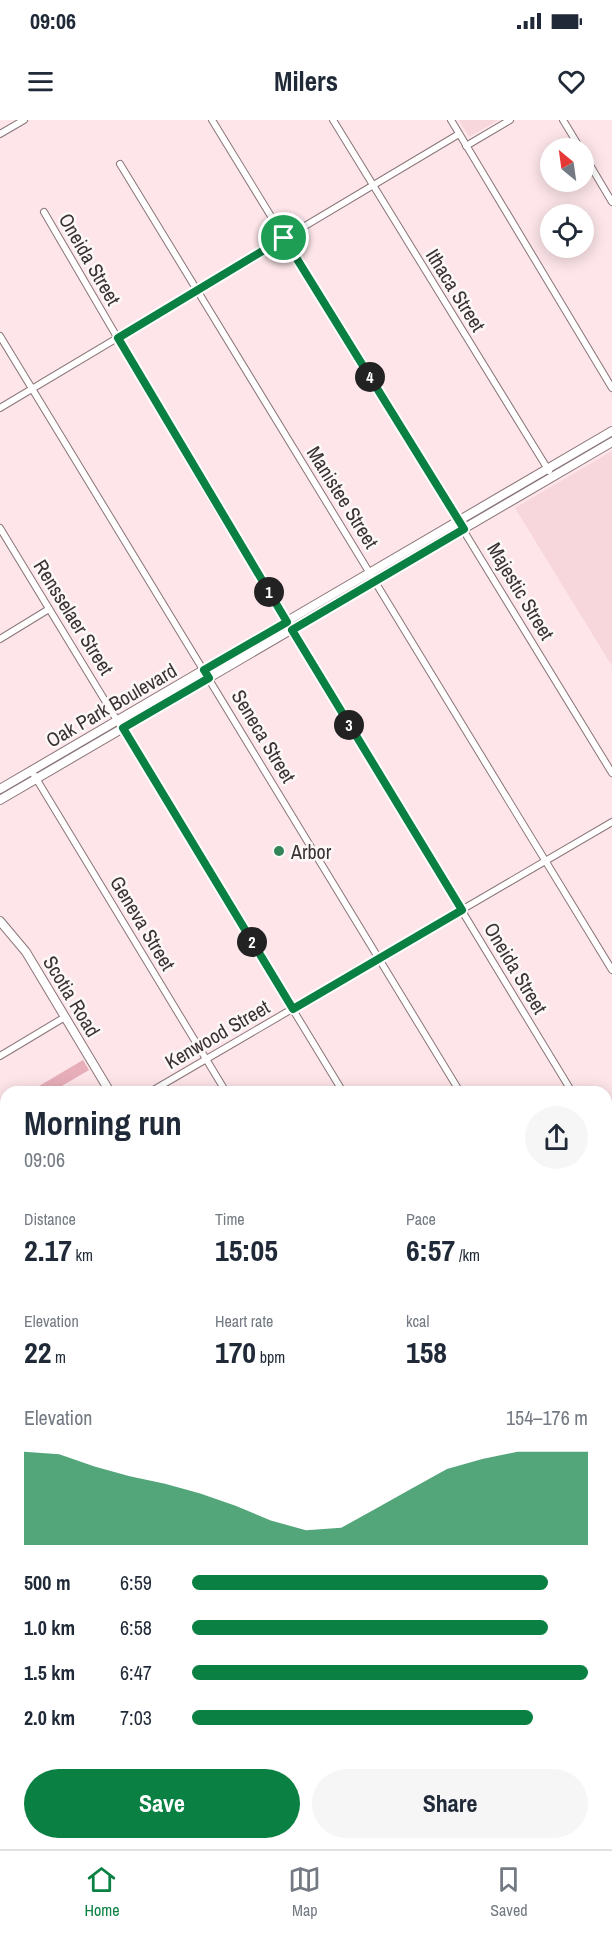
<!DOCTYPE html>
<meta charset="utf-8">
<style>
:root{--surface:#fff;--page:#f6f6f7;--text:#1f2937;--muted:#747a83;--line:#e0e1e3;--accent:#0b8043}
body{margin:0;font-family:"Archivo Narrow",sans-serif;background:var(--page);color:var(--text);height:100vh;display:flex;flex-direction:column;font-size:22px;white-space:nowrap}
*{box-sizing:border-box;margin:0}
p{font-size:20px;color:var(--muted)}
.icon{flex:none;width:33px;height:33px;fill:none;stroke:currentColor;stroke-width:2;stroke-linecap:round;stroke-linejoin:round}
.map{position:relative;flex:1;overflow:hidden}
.side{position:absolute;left:0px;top:966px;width:612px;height:764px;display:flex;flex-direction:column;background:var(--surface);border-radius:18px 18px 0 0;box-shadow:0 3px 15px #0003}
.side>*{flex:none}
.needle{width:39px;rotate:331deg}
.controls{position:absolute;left:540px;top:18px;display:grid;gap:12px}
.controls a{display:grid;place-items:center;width:54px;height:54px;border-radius:50%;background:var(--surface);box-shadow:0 3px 15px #0003;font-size:30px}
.pin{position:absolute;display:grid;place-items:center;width:51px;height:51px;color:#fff;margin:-26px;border:3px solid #fff;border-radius:50%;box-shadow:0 2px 6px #0007}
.km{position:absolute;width:30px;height:30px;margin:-15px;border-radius:50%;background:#222;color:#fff;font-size:16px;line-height:30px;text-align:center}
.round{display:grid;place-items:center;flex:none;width:63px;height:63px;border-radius:32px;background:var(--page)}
.head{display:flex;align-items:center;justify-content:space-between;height:102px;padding:0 24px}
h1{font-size:33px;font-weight:700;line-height:45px}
.figures{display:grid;grid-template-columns:repeat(3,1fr);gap:9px;height:102px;padding:6px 24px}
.figures div{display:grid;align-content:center}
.figures b{font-size:30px;font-weight:700}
.figures small{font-size:16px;font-weight:400}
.figures p{font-size:16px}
.chart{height:168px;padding:12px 24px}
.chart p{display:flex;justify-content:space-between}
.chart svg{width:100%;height:108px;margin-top:6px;fill:var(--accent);opacity:.7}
.cta{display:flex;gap:12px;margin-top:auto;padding:12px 24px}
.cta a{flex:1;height:69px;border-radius:36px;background:var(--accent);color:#fff;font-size:24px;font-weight:700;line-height:69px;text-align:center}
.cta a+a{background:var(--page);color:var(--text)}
ul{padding:0 24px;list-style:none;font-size:20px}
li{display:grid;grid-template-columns:96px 72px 1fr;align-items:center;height:45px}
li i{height:15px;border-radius:8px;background:var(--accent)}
.status{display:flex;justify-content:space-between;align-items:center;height:42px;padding:0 30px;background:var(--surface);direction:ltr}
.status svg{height:16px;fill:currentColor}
header{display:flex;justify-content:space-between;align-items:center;height:78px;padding:0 24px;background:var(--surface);font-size:27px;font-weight:700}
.tabs{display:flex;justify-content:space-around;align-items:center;height:84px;border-top:2px solid var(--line);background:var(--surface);font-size:16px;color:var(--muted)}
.tabs a{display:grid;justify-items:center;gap:3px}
.tabs .on{color:var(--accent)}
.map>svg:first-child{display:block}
</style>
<div class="status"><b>09:06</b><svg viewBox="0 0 49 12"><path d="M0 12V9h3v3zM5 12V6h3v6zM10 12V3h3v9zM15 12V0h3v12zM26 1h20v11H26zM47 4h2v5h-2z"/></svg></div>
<header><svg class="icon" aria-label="menu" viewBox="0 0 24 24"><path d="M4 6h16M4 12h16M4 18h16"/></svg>Milers<svg class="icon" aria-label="heart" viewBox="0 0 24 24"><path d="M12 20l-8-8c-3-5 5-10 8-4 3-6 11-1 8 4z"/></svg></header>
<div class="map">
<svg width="612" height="1729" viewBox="0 0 612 1729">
<rect width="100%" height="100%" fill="#fde5e9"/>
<g fill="#f7d7dc">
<polygon points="459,0 498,0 469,17"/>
<polygon points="612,331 612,546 515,388"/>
<polygon points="606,1019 610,1025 612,1024 612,1079 606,1082"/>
<polygon points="0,1058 6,1068 6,1370 0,1373"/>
<polygon points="612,1478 612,1729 557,1729 554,1724 606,1724 606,1482"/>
<polygon points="289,1724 536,1724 536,1729 286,1729"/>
</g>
<g fill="#e7aeb9">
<polygon points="83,940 89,950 60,967 62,972 29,972"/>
<polygon points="6,985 6,1115 0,1106 0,989"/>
</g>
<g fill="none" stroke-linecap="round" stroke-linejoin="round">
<g stroke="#8a7578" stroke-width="8">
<g id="minor">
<polyline points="212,0 612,653"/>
<polyline points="333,0 549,351"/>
<polyline points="451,0 612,268"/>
<polyline points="563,0 580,28"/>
<polyline points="0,14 24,0"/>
<polyline points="466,26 510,0"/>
<polyline points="584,35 612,82"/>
<polyline points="120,44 612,850"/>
<polyline points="44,92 214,383 572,972"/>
<polyline points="0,216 460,972"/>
<polyline points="0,288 459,14"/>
<polyline points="0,408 343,972"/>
<polyline points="0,519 49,489"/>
<polyline points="31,650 226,972"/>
<polyline points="0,936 65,897"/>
<polyline points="150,972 612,702"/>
<polyline points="606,1027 612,1037"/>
<polyline points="606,1165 612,1161"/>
<polyline points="606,1256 612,1252"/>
<polyline points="606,1347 612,1343"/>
<polyline points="606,1437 612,1433"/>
<polyline points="0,1615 6,1611"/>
<polyline points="91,1724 94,1729"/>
<polyline points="199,1724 203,1729"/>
<polyline points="279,1729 281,1724"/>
</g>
</g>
<g stroke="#8a7578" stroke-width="10">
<g id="tertiary">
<polyline points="0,669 612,311"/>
<polyline points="0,680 612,322"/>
<polyline points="0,801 26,832 110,972"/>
<polyline points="606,1666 612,1663"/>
<polyline points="542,1724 545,1729"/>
</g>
</g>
<g stroke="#8a7578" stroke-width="10">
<g id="secondary">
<polyline points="606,1092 612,1088"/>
<polyline points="0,1444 6,1440"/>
</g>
</g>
<use href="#minor" stroke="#fff" stroke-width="6"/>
<use href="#tertiary" stroke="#fff" stroke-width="8"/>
<use href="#secondary" stroke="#fff" stroke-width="8"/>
</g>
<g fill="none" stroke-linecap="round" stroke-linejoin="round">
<g stroke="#fff" stroke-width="12">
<polygon id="route" points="284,118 464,409 292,510 462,790 293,889 123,608 209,558 204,550 287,502 118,218"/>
</g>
<use href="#route" stroke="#0b8043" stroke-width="8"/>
</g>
<circle fill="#318558" stroke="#fdf8f8" stroke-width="2" cx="279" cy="731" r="6"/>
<g text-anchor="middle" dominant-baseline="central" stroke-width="5" stroke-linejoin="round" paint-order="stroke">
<g font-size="20" fill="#3b3234" stroke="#fdf8f8">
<text transform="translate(90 139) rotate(60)">Oneida Street</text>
<text transform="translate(456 170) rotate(58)">Ithaca Street</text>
<text transform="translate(343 377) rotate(58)">Manistee Street</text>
<text transform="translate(521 471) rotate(59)">Majestic Street</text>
<text transform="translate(74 497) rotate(58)">Rensselaer Street</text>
<text transform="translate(111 585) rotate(-30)">Oak Park Boulevard</text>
<text transform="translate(264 616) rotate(59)">Seneca Street</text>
<text transform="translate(143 803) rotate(59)">Geneva Street</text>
<text transform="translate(516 848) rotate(59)">Oneida Street</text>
<text transform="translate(72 876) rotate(59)">Scotia Road</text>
<text transform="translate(217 914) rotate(-30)">Kenwood Street</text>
</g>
<g font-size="20" fill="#3b3234" stroke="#fdf8f8" text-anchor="start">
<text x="291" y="731">Arbor</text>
</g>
</g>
</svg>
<div class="controls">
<a><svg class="needle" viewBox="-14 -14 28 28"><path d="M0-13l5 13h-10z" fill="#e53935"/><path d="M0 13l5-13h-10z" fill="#747a83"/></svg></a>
<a><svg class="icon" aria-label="locate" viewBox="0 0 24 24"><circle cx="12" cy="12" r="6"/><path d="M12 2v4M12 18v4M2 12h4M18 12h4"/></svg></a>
</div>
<div class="pin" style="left:284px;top:118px;background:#1e9e55"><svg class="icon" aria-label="arrive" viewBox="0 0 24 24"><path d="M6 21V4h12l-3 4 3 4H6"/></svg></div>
<b class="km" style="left:269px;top:472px">1</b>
<b class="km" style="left:252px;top:822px">2</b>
<b class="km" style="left:349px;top:605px">3</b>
<b class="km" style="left:370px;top:257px">4</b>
<section class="side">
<div class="head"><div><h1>Morning run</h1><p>09:06</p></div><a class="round"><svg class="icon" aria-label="share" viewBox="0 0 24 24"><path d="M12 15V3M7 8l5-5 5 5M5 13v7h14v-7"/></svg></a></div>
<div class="figures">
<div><p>Distance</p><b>2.17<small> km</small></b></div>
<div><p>Time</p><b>15:05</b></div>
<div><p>Pace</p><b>6:57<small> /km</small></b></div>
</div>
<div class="figures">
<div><p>Elevation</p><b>22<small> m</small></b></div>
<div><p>Heart rate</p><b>170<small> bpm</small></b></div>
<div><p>kcal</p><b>158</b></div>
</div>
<div class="chart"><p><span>Elevation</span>154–176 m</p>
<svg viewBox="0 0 160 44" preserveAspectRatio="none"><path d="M0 44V6L10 7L20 12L30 16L40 19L50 23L60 28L70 34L80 38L90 37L100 29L110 21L120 13L130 9L140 6L150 6L160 6V44z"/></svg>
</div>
<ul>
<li><b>500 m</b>6:59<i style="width:90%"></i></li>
<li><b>1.0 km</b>6:58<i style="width:90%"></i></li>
<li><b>1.5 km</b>6:47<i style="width:100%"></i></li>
<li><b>2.0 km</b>7:03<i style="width:86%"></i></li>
</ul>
<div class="cta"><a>Save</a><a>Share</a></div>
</section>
</div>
<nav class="tabs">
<a class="on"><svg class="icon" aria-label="home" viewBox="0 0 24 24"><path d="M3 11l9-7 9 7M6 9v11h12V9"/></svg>Home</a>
<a><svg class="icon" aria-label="map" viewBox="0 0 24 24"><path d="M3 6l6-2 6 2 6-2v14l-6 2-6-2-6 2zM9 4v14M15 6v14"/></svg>Map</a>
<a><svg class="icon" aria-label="saved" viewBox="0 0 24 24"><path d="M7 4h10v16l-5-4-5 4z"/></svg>Saved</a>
</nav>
